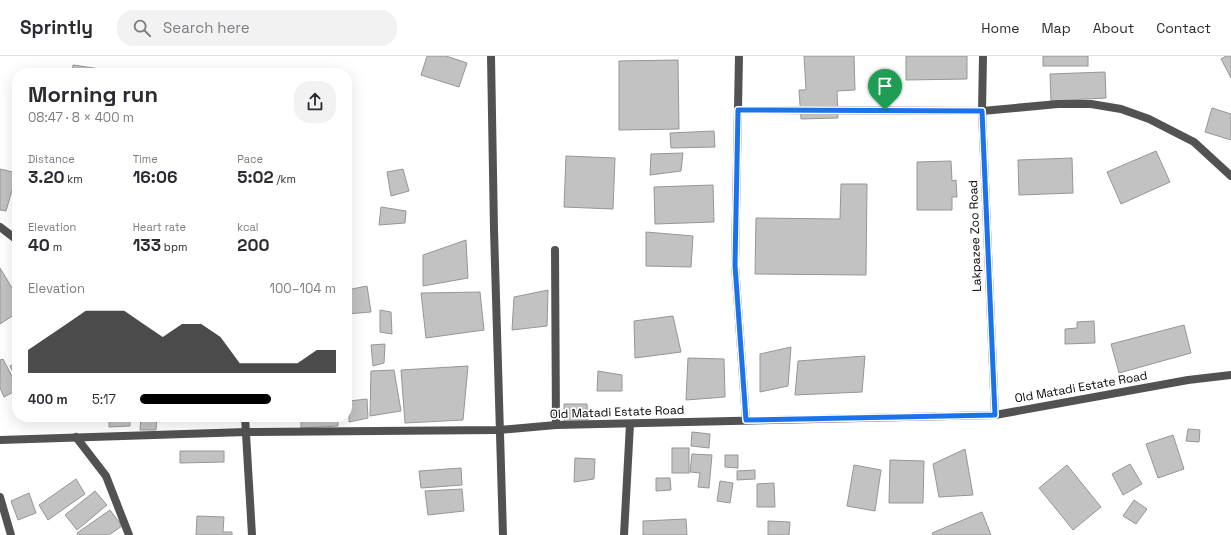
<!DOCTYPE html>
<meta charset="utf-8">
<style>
:root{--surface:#fff;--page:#f2f2f3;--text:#2b2b33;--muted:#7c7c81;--line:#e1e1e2;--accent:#000}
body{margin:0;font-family:"Space Grotesk",sans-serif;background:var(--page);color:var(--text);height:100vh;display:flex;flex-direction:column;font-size:15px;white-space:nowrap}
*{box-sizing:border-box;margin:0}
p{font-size:13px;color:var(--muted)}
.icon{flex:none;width:22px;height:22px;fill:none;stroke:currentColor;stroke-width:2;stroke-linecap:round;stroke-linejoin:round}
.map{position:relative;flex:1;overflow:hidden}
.sheet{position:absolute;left:12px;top:12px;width:340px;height:354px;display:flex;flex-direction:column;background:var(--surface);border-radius:16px;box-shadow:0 4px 16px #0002}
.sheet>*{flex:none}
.pin{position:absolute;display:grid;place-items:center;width:34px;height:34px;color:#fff;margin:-41px -17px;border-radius:50% 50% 50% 0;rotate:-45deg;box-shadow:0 0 4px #0007}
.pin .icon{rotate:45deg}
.round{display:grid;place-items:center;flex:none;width:42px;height:42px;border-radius:16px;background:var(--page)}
.headline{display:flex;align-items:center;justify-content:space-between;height:68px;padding:0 16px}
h1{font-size:22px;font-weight:800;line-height:30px}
.figures{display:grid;grid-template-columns:repeat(3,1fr);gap:6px;height:68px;padding:4px 16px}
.figures div{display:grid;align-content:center}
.figures b{font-size:17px;font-weight:800}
.figures small{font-size:11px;font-weight:400}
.figures p{font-size:11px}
.chart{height:112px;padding:8px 16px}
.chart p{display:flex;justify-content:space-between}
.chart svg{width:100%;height:72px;margin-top:4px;fill:var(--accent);opacity:.7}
ul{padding:0 16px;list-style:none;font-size:13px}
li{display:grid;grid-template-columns:64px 48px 1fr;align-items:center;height:30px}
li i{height:10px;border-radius:5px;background:var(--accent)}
header{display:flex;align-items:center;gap:24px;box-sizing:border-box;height:56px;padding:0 20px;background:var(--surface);border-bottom:1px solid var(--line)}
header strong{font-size:19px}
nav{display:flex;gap:22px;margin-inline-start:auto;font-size:14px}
.search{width:280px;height:36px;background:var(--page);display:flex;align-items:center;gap:10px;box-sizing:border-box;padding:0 14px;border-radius:16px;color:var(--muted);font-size:15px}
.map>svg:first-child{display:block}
</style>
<header>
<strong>Sprintly</strong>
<div class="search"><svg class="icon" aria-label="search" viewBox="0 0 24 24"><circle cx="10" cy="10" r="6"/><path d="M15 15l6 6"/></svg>Search here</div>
<nav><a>Home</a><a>Map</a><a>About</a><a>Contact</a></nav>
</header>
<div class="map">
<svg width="1231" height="479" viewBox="0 0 1231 479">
<rect width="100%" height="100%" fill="#fff"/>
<g fill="#c2c2c2" stroke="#969696">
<polygon points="427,0 446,0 467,7 459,31 421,19"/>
<polygon points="804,0 854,0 855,34 837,35 838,62 801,63 799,34 806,34"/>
<polygon points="906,0 967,0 967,23 906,24"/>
<rect x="1043" y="0" width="45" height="10"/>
<polygon points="1226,0 1231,0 1231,22 1221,3"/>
<polygon points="678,4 679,73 619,74 619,5"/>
<polygon points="73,9 121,16 120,17 72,17"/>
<polygon points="1105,16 1106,42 1051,45 1050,18"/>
<polygon points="1212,52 1231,58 1231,84 1205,76"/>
<polygon points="714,75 715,91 671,92 670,77"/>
<polygon points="1156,95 1170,126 1121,148 1107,116"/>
<polygon points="683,97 681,115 650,119 651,98"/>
<polygon points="566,100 615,102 613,153 564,151"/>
<polygon points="1072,102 1073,137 1019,139 1018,104"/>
<polygon points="951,105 952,125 956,124 957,141 952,141 952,154 917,154 917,106"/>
<polygon points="0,113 17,117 6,155 0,154"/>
<polygon points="403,113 409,135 391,140 387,116"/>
<polygon points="841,128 867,128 866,219 755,218 756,162 840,163"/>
<polygon points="713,129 714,166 655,168 654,131"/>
<polygon points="381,151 406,155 405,167 379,169"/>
<polygon points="646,176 693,180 691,211 646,210"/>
<polygon points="466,184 468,222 423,230 423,199"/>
<polygon points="0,212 17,240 17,257 0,268"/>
<polygon points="367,230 371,256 347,258 347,234"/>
<polygon points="548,234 547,270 512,274 514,241"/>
<polygon points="480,236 484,274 426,282 421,237"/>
<polygon points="380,254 391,256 392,278 380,276"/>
<polygon points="673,260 681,296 635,302 634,265"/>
<polygon points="1094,265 1095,287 1065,288 1065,273 1077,272 1077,266"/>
<polygon points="1184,269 1191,297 1119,317 1111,288"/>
<polygon points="385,288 384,307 373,310 371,289"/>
<polygon points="791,291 788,330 760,336 760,298"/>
<polygon points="865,300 862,336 795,339 798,305"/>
<polygon points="688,302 724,303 725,341 686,344"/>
<polygon points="3,303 17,330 17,334 4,341 0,332 0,304"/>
<polygon points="17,306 17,325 10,310"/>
<polygon points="468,310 463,364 405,367 401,314"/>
<polygon points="394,314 401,355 370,360 371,315"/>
<polygon points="598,315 622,319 622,335 597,335"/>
<polygon points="367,343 368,362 349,366 349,345"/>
<polygon points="564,348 587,348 588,368 564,367"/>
<polygon points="109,361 130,361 130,370 109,371"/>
<polygon points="141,361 157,361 156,374 140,374"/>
<polygon points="301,361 338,361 338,370 301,372"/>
<polygon points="1188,373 1200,374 1199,386 1186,385"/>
<polygon points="692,376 710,378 709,392 691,390"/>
<polygon points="1173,379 1184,413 1158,422 1146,388"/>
<rect x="672" y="392" width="17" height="25"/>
<polygon points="965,393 973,439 939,441 933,408"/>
<polygon points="180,395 224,395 224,406 180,407"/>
<polygon points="692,398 712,399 709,432 698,431 700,417 690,416"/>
<polygon points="725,399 738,399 738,412 725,411"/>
<polygon points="575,402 595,403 594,423 574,426"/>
<polygon points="890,404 924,405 923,447 889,447"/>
<polygon points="1130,408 1142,428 1123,439 1112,418"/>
<polygon points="854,409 881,414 875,455 847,450"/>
<polygon points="1067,409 1101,451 1073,474 1039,432"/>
<polygon points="461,412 462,429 421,432 419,415"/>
<polygon points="755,414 755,423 737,424 737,415"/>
<polygon points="656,422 670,422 671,434 656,435"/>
<polygon points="76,423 85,438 48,464 39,449"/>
<polygon points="720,425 733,427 730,447 717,445"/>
<polygon points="774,427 775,451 757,451 757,428"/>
<polygon points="462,433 464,455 428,459 425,435"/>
<polygon points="95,435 107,449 77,474 65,459"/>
<polygon points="29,437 36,457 18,464 11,445"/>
<polygon points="1134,444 1147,453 1136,468 1123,460"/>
<polygon points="110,454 122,470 109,479 78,479 77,477"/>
<polygon points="982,456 991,479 933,479 932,477"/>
<polygon points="197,460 224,461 223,476 232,476 232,479 196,479"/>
<polygon points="686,463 687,479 643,479 643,465"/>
<polygon points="768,465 790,466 789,479 768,479"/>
</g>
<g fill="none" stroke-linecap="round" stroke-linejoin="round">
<g stroke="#525252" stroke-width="8">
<polyline points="491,0 494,174 503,479"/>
<polyline points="739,0 735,209 746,364"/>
<polyline points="983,0 982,55 995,359"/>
<polyline points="738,54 982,55 1058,48 1091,48 1121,53 1149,63 1194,86 1231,120"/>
<polyline points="0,171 17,184"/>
<polyline points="555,194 556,369"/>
<polyline points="245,361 252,479"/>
<polyline points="76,381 106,420 129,479"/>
<polyline points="0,441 11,479"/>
<polyline points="624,479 630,368"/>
</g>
<polyline stroke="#525252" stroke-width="8" points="0,384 246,376 499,374 556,369 995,359 1188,324 1231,319"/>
</g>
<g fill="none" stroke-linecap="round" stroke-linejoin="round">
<g stroke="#fff" stroke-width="8">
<polygon id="route" points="738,54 982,55 995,359 746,364 735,209"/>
</g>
<use href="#route" stroke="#1a73e8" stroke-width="5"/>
</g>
<g text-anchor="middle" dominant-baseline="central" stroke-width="3.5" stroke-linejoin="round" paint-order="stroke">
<g font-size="12" fill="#000" stroke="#fff">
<text transform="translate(975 180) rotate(-92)">Lakpazee Zoo Road</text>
<text transform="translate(1081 331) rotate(-10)">Old Matadi Estate Road</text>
<text transform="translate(617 356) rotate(-2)">Old Matadi Estate Road</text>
</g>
</g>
</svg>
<div class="pin" style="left:885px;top:54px;background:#1e9e55"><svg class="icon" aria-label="arrive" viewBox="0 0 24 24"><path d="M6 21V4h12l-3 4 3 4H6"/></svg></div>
<section class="sheet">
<div class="headline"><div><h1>Morning run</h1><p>08:47 · 8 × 400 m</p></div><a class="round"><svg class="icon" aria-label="share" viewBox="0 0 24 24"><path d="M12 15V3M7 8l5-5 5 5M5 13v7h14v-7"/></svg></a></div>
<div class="figures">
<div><p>Distance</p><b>3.20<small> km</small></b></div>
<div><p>Time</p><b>16:06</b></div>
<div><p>Pace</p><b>5:02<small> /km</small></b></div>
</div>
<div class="figures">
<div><p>Elevation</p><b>40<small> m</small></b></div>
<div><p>Heart rate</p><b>133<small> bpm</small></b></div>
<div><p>kcal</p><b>200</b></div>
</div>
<div class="chart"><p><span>Elevation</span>100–104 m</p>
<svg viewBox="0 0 160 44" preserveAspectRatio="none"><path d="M0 44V30L10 22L20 14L30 6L40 6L50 6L60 14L70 22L80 14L90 14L100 22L110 38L120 38L130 38L140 38L150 30L160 30V44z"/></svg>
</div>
<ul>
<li><b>400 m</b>5:17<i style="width:67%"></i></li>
</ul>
</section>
</div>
